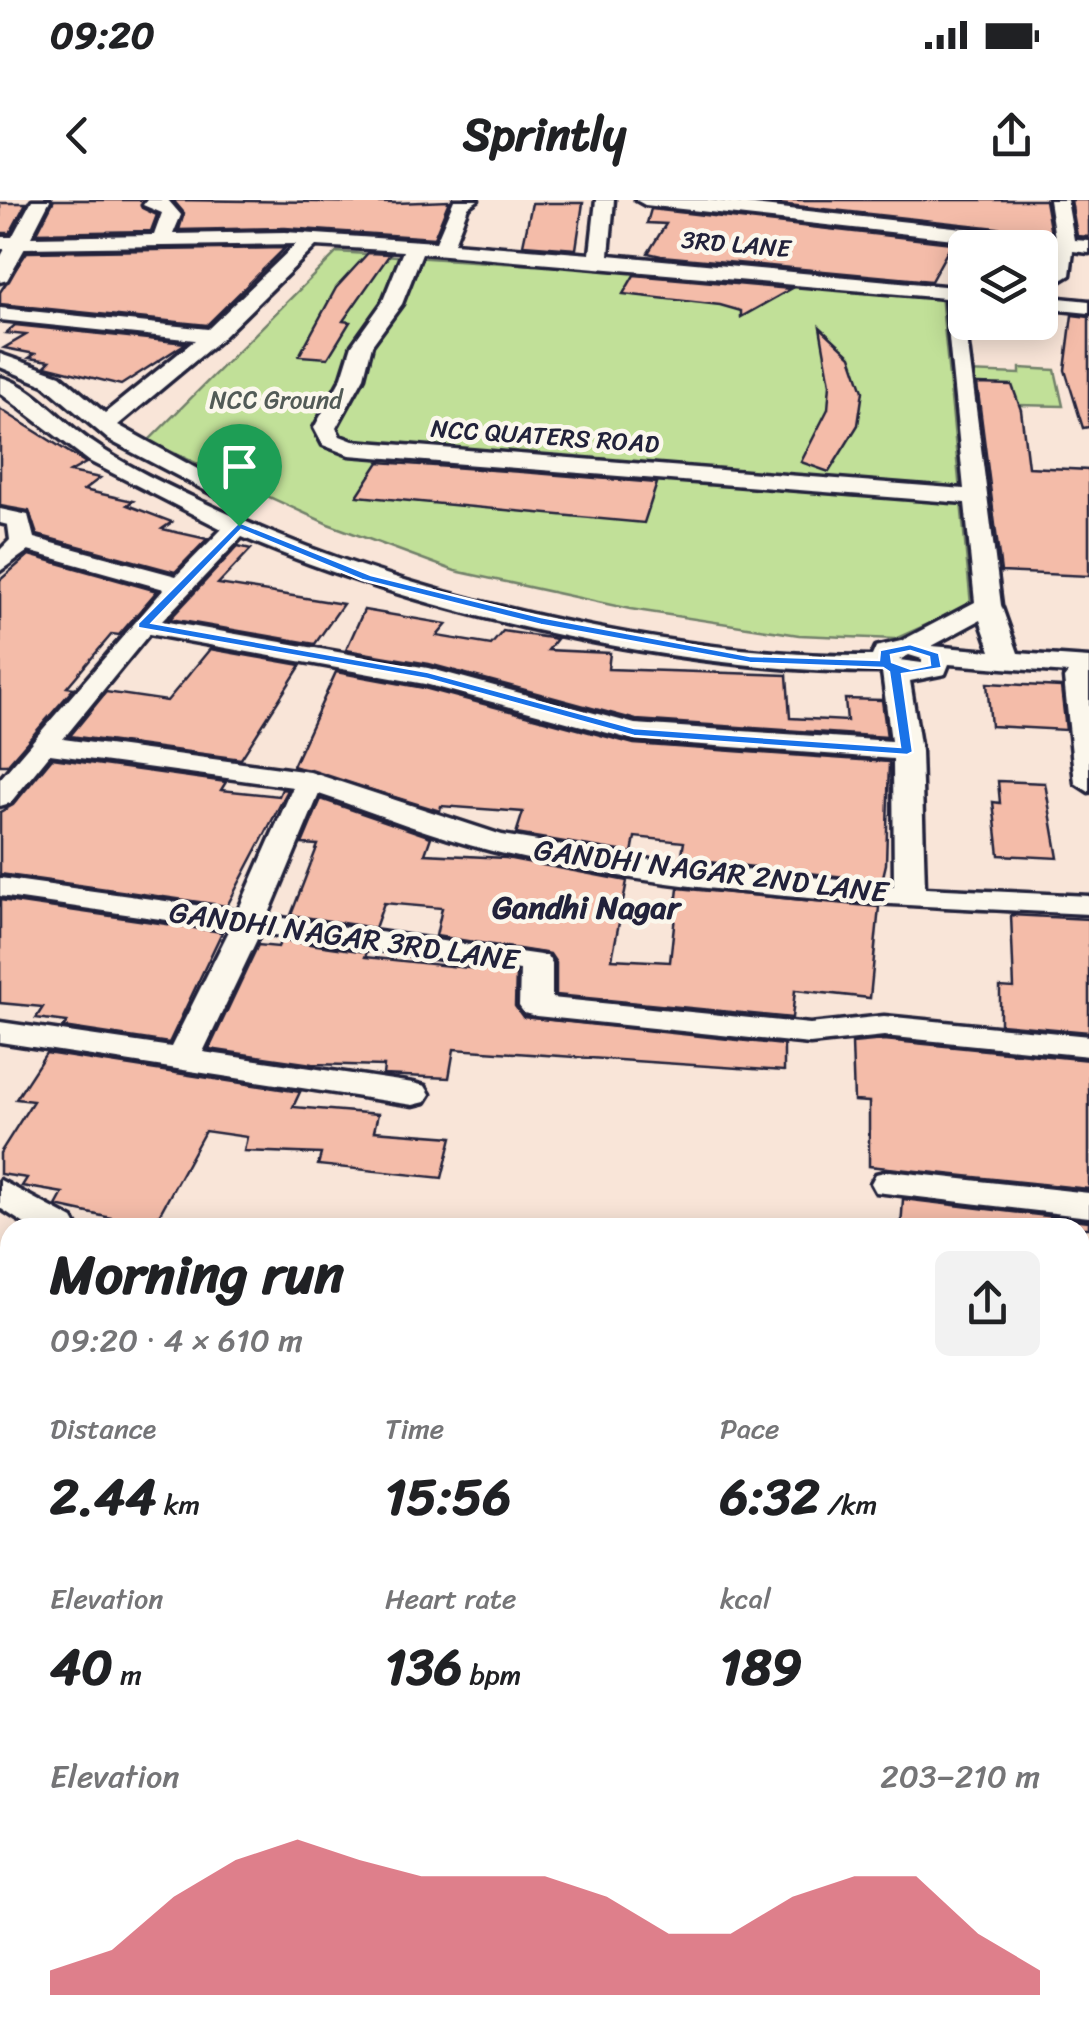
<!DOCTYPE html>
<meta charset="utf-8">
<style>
:root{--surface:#fff;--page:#f2f2f2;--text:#202124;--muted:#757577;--accent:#d1495b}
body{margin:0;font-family:Sriracha,sans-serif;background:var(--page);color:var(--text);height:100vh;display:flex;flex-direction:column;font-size:38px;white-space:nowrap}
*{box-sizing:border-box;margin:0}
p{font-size:32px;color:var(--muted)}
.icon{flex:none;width:55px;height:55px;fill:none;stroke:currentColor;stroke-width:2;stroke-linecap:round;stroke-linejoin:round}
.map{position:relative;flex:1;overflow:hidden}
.panel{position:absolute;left:0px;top:1018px;width:1090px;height:812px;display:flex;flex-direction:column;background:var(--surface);border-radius:30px 30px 0 0;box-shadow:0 5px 25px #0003}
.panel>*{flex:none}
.tools{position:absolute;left:948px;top:30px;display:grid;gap:20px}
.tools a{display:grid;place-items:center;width:110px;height:110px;border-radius:15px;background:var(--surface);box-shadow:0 5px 25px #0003;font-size:50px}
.pin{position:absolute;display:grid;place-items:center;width:85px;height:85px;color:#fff;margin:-102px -42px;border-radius:50% 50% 50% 0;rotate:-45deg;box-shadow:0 0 10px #0007}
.pin .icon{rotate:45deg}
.round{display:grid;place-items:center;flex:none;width:105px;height:105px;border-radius:15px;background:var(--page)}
.headline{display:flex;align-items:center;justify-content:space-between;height:170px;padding:0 50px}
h1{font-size:55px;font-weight:700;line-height:75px}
.metrics{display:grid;grid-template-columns:repeat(3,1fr);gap:15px;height:170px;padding:10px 50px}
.metrics div{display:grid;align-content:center}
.metrics b{font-size:50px;font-weight:700}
.metrics small{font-size:28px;font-weight:400}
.metrics p{font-size:28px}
.chart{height:280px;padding:20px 50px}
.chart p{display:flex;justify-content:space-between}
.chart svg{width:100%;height:180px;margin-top:10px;fill:var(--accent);opacity:.7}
.status{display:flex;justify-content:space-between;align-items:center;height:70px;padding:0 50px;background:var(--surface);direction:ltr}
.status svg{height:28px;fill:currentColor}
header{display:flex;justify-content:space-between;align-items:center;height:130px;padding:0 50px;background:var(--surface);font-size:45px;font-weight:700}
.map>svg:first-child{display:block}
</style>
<div class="status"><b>09:20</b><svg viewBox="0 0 49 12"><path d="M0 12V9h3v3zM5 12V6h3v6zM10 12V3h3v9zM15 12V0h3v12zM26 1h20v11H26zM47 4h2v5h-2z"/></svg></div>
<header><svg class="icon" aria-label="back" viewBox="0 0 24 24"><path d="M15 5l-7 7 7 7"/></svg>Sprintly<svg class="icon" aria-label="share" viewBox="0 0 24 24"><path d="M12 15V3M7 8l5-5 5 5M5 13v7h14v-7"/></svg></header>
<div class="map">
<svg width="1089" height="1829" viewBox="0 0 1089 1829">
<rect width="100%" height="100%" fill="#f9e5d8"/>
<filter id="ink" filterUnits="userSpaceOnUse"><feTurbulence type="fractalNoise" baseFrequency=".01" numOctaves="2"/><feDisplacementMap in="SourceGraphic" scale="20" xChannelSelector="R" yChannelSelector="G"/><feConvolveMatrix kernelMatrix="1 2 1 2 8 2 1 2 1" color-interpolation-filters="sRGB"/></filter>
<g filter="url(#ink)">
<g fill="#c1e098" stroke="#72816a" stroke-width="2.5">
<polygon points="337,52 534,65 551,61 941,95 971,405 895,439 799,435 630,409 455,371 328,324 148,241"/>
<polygon points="1020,168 1055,170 1063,206 969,204 966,172 1020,174"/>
</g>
<g fill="#f4bca9" stroke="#22223b" stroke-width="2.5">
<polygon points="54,0 142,0 142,8 157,15 151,31 37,33"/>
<polygon points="173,0 396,3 449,1 434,38 285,28 179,30 184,13"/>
<polygon points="742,0 1045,0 1051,34"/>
<polygon points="1071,0 1089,0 1089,37 1077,36"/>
<polygon points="0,3 26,3 10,33 0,33"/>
<polygon points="532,3 583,3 576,49 523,45"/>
<polygon points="651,9 952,43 931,81 661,56 648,53 666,24 647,23"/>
<polygon points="285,48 207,125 0,104 0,92 27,52"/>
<polygon points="368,53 390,54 343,121 350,122 328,158 299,156 336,88"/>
<polygon points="634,75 791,89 741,117 741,111 720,105 623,94"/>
<polygon points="1072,115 1089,117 1089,227 1083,228 1065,170"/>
<polygon points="15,125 186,143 121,185 45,166 50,161 29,158 35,154 4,148 26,135 6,133"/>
<polygon points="820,127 851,156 863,191 858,225 829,272 801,262 828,209 830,184"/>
<polygon points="977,184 1012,185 1021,210 1028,267 1089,270 1089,376 1001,372"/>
<polygon points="0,209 86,263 70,272 100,278 84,290 133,301 127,305 172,322 162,329 207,339 175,372 37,335 29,311 0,306"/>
<polygon points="379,262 522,272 657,283 644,323 357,296"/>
<polygon points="238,346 251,349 218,384 343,404 315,444 170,419"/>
<polygon points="29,355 157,391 119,435 112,434 67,487 74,488 7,565 0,565 0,380"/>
<polygon points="364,410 447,424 437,436 491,445 503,431 557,439 548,450 610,453 608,469 787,475 790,518 847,521 845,499 882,500 887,537 636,520 429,464 346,450"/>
<polygon points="210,449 301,465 241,559 70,536 106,492 167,501"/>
<polygon points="336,472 424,488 634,544 889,562 886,664 882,681 681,659 684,642 635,637 632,653 516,634 523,612 441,606 440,611 293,566"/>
<polygon points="987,483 1061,487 1066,530 991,526"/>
<polygon points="52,558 226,582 221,590 279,596 282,589 288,590 227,706 0,674 0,612 13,605"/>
<polygon points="998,581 1045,583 1058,658 999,655 993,602 1000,603"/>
<polygon points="321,599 431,637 425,654 506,658 627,681 612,759 670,762 678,688 879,707 870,798 795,790 792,818 556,795 556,763 550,754 436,736 442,708 384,703 375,728 291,715 318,645 302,644"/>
<polygon points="0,700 222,732 169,843 63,827 67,822 36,818 43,807 0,803"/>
<polygon points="1011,715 1089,719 1089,832 1000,824 1000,787 1014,788"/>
<polygon points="281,740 367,752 365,757 516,773 515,806 523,817 784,845 784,871 454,849 449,878 383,875 384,866 312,864 209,849 258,745 278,747"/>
<polygon points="884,840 1089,860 1089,989 869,966 869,902 854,901 852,843"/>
<polygon points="46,853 300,892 293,907 378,914 374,931 452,937 442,978 318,965 321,954 244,951 247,937 205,931 152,1028 116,1028 120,1020 56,1006 63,993 22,986 27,978 0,974 0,953 33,901 16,899"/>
<polygon points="903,999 1089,1021 1089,1028 901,1028"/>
</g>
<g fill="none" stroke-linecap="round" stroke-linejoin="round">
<g stroke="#22223b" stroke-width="7">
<g id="minor">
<path d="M 32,0 L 50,0 L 31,37 L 154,35 L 162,13 L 143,5 L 147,0 L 168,0 L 181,15 L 173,34 L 285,32 L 436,42 L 454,0 L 478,0 L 468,7 L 454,43 L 590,54 L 596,0 L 614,0 L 609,55 L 965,88 L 965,122 L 1001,405 L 1018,453 L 1089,458 L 1089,592 L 1075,583 L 1064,478 L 1068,473 L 949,464 L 945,474 L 910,481 L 921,551 L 925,688 L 1089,696 L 1089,714 C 893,705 684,697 492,651 C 434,637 376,613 319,594 L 268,716 L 547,756 L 552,763 L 552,798 L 810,824 L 884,816 L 1089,836 L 1089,856 L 884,836 L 810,844 L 536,816 L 524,813 L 519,806 L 520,770 L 260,733 L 203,852 L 413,883 L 425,886 L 430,894 L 425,902 L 413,905 L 0,842 L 0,822 L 171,847 L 230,729 L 0,696 L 0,678 L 238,711 L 293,587 L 50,554 L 10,603 L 0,606 L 0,579 L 164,389 L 28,351 L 0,371 L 0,350 L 10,340 L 8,325 L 0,323 L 0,309 L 28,315 L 34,338 L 176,376 L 222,329 L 89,261 L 0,193 L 0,177 C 33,185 63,223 92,242 C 127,267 167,285 205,303 C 394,394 661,456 872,456 L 876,447 L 901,441 L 975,402 L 965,303 L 349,255 L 323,245 L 314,228 L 342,177 L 352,145 L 382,103 L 403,51 L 316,46 L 220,140 L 118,225 L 255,301 L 243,308 L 235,306 L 109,240 L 44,185 L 0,167 L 0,154 L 60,175 L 105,213 L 195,140 L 0,120 L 0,108 L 208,129 L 296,44 L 25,48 L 7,80 L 0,82 L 0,58 L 5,49 L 0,49 L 0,37 L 12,37 ZM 422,53 L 945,98 L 964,289 L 353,241 L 340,236 L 336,228 L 364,177 L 372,145 L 402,104 ZM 242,337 C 431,417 677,472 882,472 L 891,541 L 635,524 L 428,468 L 162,421 ZM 980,420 L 991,451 L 932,446 ZM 149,434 L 425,484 L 634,540 L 893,559 L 894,686 L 644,659 L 502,635 L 310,572 L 63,539 ZM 909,455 L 922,459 L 922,463 L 899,460 Z"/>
<polygon points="636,0 708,0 1055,38 1049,0 1067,0 1074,40 1089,41 1089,53 1073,51 1070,75 1060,81 1050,75 1054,50 645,5"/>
<polygon points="1040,96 1089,101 1089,113 1040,108"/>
<polygon points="889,971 1089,993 1089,1017 876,992 871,983 876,974"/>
<polygon points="0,980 73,1019 78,1028 31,1028 0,1008"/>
<polygon points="0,1155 10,1158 10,1186 0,1183"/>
<polygon points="1080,1166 1089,1167 1089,1197 1080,1196"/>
<polygon points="10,1187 10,1232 0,1235 0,1190"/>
<polygon points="1080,1365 1089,1366 1089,1400 1080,1399"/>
<polygon points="1080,1622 1089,1623 1089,1665 1080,1664"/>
<polygon points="0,1670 10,1671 10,1715 0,1714"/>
<polygon points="924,1820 976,1820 980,1829 928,1829"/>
</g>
</g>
<use href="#minor" fill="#fbf7ec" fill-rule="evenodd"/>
</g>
</g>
<path fill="#1a73e8" stroke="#fff" stroke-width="2.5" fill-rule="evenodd" d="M 239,322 L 371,375 L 541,417 L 750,456 L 879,460 L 880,450 L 910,444 L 939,453 L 942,468 L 902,474 L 913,552 L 907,555 L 634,536 L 427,479 L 138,428 L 138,423 ZM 241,330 L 362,380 L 541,425 L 750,463 L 883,468 L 889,472 L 900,547 L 634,528 L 428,472 L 152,423 ZM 910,451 L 929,457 L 930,465 L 911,469 L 892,462 L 891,455 Z"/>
<g text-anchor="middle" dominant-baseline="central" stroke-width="9" stroke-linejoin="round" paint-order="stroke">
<g font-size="25" fill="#22223b" stroke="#fbf7ec">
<text transform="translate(736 44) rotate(5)">3RD LANE</text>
<text transform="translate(545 236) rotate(4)">NCC QUATERS ROAD</text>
</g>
<g font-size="25" fill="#525b57" stroke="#fbf7ec">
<text x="276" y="199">NCC Ground</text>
</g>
<g font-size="30" fill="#22223b" stroke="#fbf7ec">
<text transform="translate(711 671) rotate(7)">GANDHI NAGAR 2ND LANE</text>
<text transform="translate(344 736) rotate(8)">GANDHI NAGAR 3RD LANE</text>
</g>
<g font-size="32" font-weight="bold" fill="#22223b" stroke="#fbf7ec">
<text x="586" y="707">Gandhi Nagar</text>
</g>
</g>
</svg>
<div class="tools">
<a><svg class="icon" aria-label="layers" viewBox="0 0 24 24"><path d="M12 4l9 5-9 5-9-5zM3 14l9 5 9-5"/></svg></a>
</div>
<div class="pin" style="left:239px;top:326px;background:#1e9e55"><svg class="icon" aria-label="arrive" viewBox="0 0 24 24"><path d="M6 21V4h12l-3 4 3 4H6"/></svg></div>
<section class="panel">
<div class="headline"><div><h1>Morning run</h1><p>09:20 · 4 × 610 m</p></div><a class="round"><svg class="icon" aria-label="share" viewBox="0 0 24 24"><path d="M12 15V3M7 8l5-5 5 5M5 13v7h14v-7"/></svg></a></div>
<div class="metrics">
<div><p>Distance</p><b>2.44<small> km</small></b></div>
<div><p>Time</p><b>15:56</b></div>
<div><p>Pace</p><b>6:32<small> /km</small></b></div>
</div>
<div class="metrics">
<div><p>Elevation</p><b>40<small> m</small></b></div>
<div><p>Heart rate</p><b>136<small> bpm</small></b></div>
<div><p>kcal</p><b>189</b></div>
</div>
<div class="chart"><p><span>Elevation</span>203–210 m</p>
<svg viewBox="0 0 160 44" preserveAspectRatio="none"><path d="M0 44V38L10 33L20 20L30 11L40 6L50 11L60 15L70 15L80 15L90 20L100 29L110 29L120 20L130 15L140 15L150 29L160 38V44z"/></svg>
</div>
</section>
</div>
